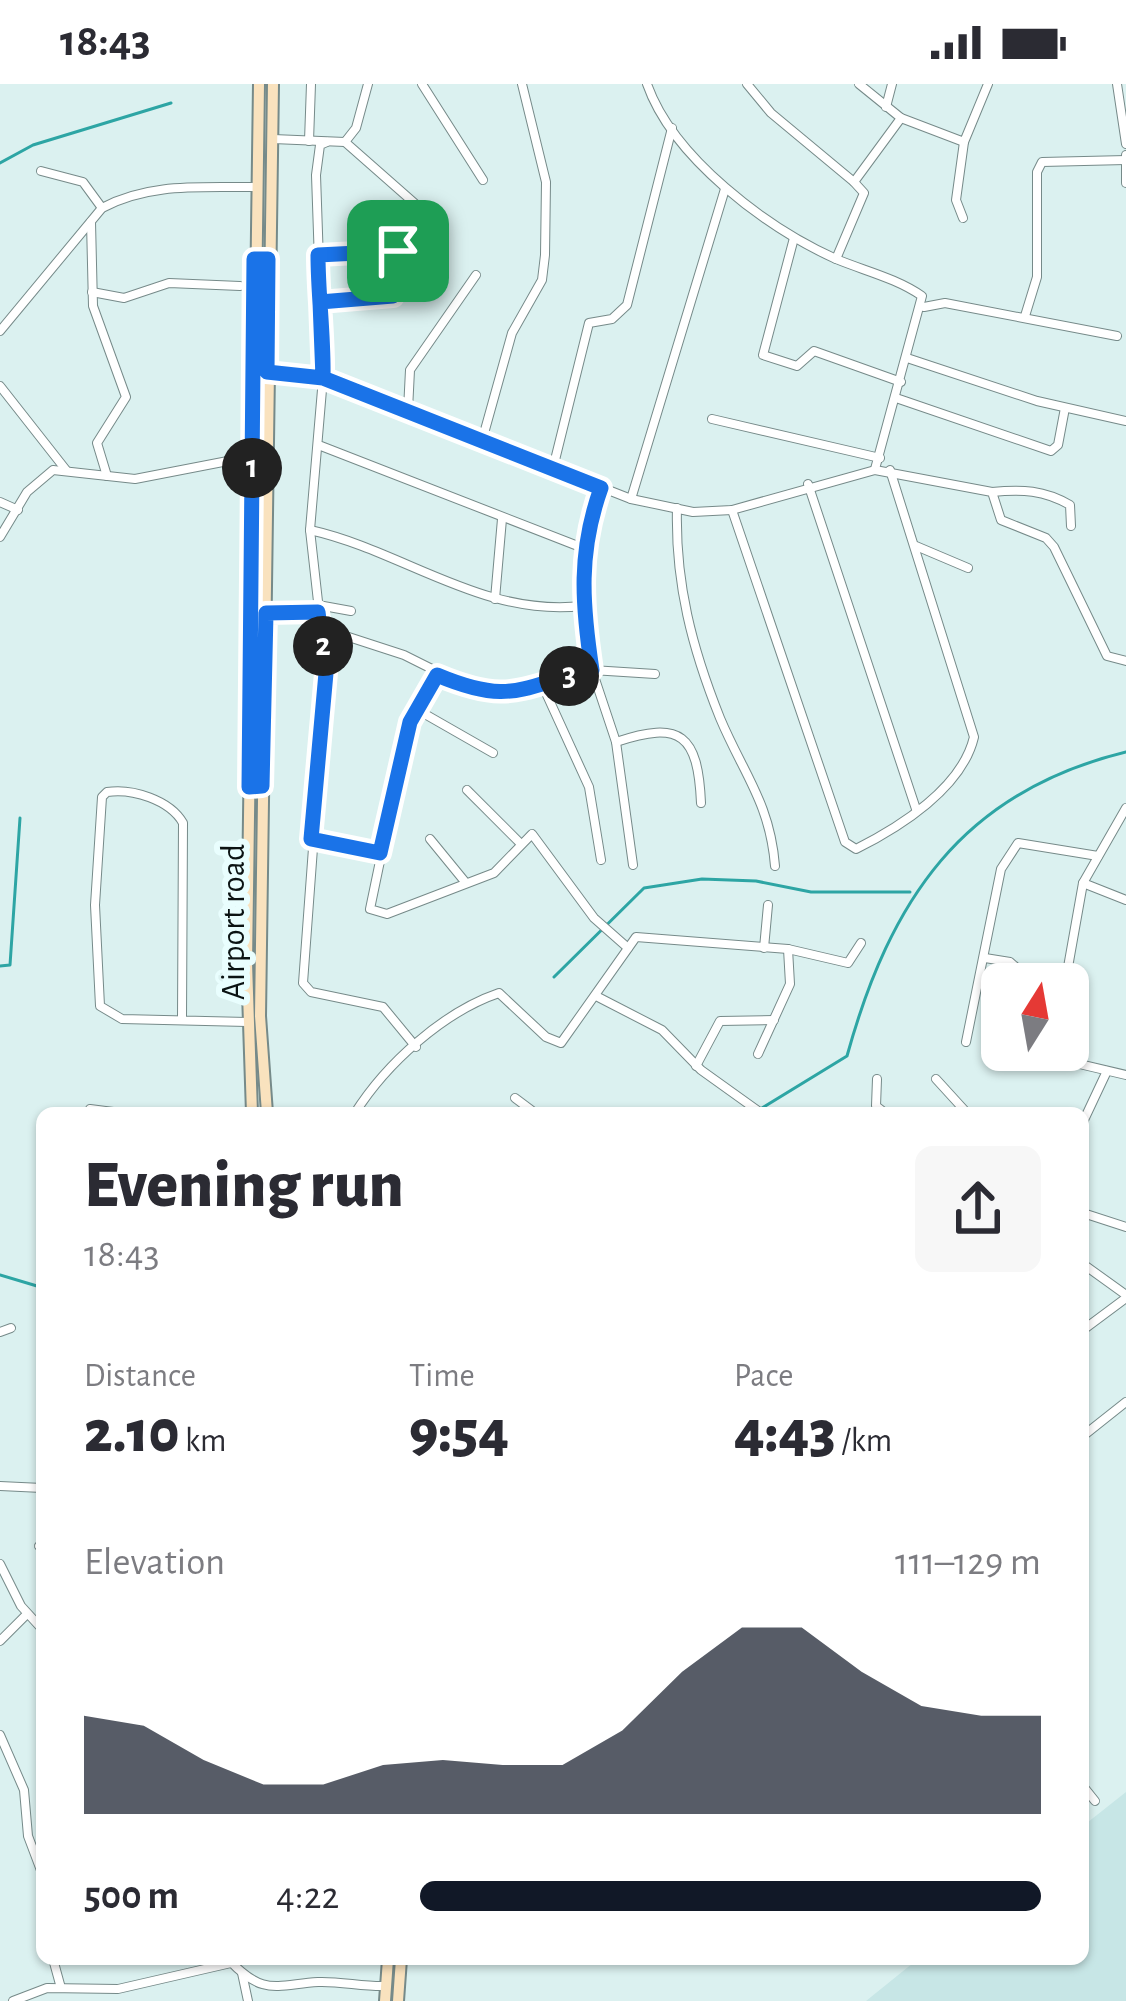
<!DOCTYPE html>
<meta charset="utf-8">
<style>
:root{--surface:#fff;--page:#f7f7f7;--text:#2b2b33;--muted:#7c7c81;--accent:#111827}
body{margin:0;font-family:"Alegreya Sans",sans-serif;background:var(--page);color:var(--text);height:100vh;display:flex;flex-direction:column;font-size:45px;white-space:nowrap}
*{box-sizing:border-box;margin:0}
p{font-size:39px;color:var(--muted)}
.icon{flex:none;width:66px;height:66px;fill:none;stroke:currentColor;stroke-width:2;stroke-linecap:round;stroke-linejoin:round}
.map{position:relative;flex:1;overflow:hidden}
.details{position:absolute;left:36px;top:1023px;width:1053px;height:858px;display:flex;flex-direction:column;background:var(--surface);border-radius:18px;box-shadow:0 3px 9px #0004}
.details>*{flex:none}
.needle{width:78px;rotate:11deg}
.fabs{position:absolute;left:981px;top:879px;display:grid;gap:24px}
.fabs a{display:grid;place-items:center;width:108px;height:108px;border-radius:18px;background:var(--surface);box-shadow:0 3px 9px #0004;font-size:60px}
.pin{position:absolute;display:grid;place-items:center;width:102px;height:102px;color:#fff;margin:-51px;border-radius:24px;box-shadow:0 6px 18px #0006}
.km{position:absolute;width:60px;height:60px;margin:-30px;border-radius:50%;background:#222;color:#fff;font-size:33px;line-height:60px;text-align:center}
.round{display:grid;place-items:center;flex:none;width:126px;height:126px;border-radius:18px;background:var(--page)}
.headline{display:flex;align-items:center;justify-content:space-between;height:204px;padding:0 48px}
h1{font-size:66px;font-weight:800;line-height:90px}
.figures{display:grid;grid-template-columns:repeat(3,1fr);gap:18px;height:204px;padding:12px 48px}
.figures div{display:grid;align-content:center}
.figures b{font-size:60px;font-weight:800}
.figures small{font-size:33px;font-weight:400}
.figures p{font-size:33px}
.chart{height:336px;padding:24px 48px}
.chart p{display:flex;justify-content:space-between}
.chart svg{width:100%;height:216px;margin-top:12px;fill:var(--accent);opacity:.7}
ul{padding:0 48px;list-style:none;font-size:39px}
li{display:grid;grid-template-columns:192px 144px 1fr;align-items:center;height:90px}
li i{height:30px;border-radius:15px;background:var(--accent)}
.status{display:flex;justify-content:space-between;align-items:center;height:84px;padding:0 60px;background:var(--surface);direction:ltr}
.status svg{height:33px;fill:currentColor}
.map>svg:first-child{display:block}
</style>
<div class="status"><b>18:43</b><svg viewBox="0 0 49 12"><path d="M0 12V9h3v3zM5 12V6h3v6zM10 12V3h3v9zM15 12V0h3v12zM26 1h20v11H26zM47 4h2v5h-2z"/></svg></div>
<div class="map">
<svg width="1126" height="1917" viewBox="0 0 1126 1917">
<rect width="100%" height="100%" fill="#dbf1f0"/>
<polygon fill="#c7e6e6" points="1126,1708 1126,1917 866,1917 918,1875 1083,1875 1083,1742"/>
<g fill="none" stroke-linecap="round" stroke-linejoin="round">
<g stroke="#2da5a4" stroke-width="3">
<polyline points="0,79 33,61 171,19"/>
<polyline points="0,882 10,881 20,734"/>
<polyline points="554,893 644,804 702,795 756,797 811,808 910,808"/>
<path d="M 754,1029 L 847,972 C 890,817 961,708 1126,668"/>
<polyline points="0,1191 37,1202"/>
</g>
<g stroke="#768a89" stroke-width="10">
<g id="minor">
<polyline points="422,0 483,96"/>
<path d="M 647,0 C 673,74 767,144 836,175 C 865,187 896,194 922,212 L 875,385"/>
<polyline points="747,0 771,29 854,98"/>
<polyline points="859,0 901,34 964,58 988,0"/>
<polyline points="1117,0 1126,60"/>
<polyline points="886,23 892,0"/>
<polyline points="273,55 345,58 356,44 368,0"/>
<polyline points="309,57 311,0"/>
<polyline points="327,58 320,61 316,91 323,294 310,446 326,589 303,899 311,908 383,923 416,963"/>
<polyline points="345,58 437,139"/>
<polyline points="1126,71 1126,99"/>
<polyline points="41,87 83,98 102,124"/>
<polyline points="963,134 956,116 964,58"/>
<polyline points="91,138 93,222 126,313 97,359 107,392"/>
<polyline points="794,154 763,271 797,282 814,267 901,298"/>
<polyline points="318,171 398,167 399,202 393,212 320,218"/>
<polyline points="836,175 864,109 854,98 901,34"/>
<polyline points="92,208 124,214 169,199 240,202"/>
<polyline points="924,223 945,219 1117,252"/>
<polyline points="1025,232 1037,193 1037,88 1042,78 1126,76"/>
<path d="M 0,247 L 102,124 C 150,98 203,104 256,103"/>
<polyline points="907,274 1037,317 1126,337"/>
<polyline points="269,288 323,294 631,415 693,428 732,426 875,386 992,408 1001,436 1046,454 1054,463 1107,572 1126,577"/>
<polyline points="0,302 66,386"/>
<polyline points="896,314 1051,367 1058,361 1065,324"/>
<polyline points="408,326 410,286 476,191"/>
<polyline points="712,335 880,374"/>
<polyline points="483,353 512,249 542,196 545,171 546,98 522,0"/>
<polyline points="321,362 583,464"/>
<polyline points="553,384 589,239 612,235 627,221 672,44"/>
<polyline points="808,400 916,725"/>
<polyline points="601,404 583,464 582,522 592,586 616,658 633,781"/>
<path d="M 992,408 C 1022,405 1044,406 1070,421 L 1071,442"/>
<polyline points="631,415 725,105"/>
<polyline points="0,418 18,426"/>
<path d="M 677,424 C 675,499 692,564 720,634 C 743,689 770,719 775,782"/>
<path d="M 732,426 L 845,758 L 856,765 C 900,743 962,704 974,653 L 890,386"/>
<path d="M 310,446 C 404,467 481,533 582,522"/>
<polyline points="0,453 27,408 53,386 135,395 233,376 252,383"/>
<polyline points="916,462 968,484"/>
<polyline points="495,515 502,435"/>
<polyline points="318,521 351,527"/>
<polyline points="266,529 318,528"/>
<polyline points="321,544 404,571 484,611 511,610 592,586 655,590"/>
<polyline points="437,591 409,638 370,825 387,830 494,789 532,750 594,834 628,864"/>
<polyline points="541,598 589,703 601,776"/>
<polyline points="416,625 493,669"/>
<path d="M 616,658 C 681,636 698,651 701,719"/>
<polyline points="467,706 520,759"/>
<polyline points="311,755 380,769"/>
<polyline points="430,755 466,799"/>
<polyline points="1083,799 1126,816"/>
<polyline points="764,864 768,821"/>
<polyline points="985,874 1010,878 1035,900"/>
<polyline points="1065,900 1083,799 1126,724"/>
<polyline points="596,912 662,946 701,986 761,1029"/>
<path d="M 182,935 L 183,739 C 170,716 132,704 107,708 L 102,713 L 95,821 L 100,922 L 122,935 L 247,938"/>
<polyline points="966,958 1001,785 1018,759 1098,772"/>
<polyline points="1051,966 1054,974 1126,991"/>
<polyline points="758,970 790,900 788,865"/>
<polyline points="696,982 720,937 774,936"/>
<polyline points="877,995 876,1022 885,1029"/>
<polyline points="936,995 967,1029"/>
<polyline points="515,1014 535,1029"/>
<polyline points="90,1025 121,1029"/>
<path d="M 355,1029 C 386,980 443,928 499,909 L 546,953 L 561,959 L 636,853 L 788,865 L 848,879 L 861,859"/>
<polyline points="558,1029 558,1028"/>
<polyline points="1083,1038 1107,987"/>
<polyline points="1083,1129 1126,1143"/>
<polyline points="1083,1180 1126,1211"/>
<polyline points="1083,1246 1126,1214"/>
<polyline points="0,1248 11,1244"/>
<polyline points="1083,1352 1126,1318"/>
<polyline points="0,1402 42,1404"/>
<polyline points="39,1462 42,1465"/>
<polyline points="0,1480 21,1522 42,1545"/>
<polyline points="0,1557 27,1530"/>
<polyline points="0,1651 24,1706 28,1752 42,1789"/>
<polyline points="1083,1702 1095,1717"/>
<polyline points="53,1875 61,1904"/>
<path d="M 229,1876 C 263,1912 275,1901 318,1898 C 340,1897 364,1903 386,1902"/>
<polyline points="242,1889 248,1917"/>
<polyline points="13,1917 47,1904 118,1905 231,1879"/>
</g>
</g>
<g stroke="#768a89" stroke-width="14">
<g id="secondary">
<polyline points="252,1029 247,879 259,0"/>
<polyline points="267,1029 260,932 273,0"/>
<polyline points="385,1917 388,1875"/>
<polyline points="398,1917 401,1875"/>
</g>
</g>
<use href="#minor" stroke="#fff" stroke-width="8"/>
<use href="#secondary" stroke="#f9e2be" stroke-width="10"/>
</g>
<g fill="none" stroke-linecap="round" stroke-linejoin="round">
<g stroke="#fff" stroke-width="24">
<path id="route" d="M 398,167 L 399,202 L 393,212 L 320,218 L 323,294 L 267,288 L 268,175 L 254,175 L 249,703 L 262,702 L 266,529 L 318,528 L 326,589 L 311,755 L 380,769 L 410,638 L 437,591 C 511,622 519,603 592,586 C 582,520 578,468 601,404 L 323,294 C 324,253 318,212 318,171 L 398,167"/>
</g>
<use href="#route" stroke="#1a73e8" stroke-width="15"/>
</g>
<g text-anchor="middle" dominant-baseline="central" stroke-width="12" stroke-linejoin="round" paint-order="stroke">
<g font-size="33" fill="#0b1313" stroke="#e9fefe">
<text transform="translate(234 838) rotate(-90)">Airport road</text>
</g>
</g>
</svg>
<div class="fabs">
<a><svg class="needle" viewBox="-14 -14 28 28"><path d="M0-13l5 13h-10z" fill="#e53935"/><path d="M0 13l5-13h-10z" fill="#7c7c81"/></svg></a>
</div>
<div class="pin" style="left:398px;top:167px;background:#1e9e55"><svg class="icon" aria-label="arrive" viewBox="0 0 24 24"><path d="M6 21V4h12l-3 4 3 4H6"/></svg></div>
<b class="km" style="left:252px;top:384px">1</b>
<b class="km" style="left:323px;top:562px">2</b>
<b class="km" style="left:569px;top:592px">3</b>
<section class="details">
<div class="headline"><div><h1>Evening run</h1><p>18:43</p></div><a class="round"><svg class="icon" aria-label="share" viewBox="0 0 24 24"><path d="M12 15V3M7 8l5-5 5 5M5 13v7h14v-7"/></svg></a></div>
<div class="figures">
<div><p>Distance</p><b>2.10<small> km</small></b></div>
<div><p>Time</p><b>9:54</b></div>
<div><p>Pace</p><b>4:43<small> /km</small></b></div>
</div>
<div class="chart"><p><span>Elevation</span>111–129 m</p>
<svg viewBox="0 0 160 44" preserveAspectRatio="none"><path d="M0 44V24L10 26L20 33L30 38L40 38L50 34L60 33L70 34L80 34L90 27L100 15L110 6L120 6L130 15L140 22L150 24L160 24V44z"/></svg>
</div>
<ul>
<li><b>500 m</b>4:22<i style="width:100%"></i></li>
</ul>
</section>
</div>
